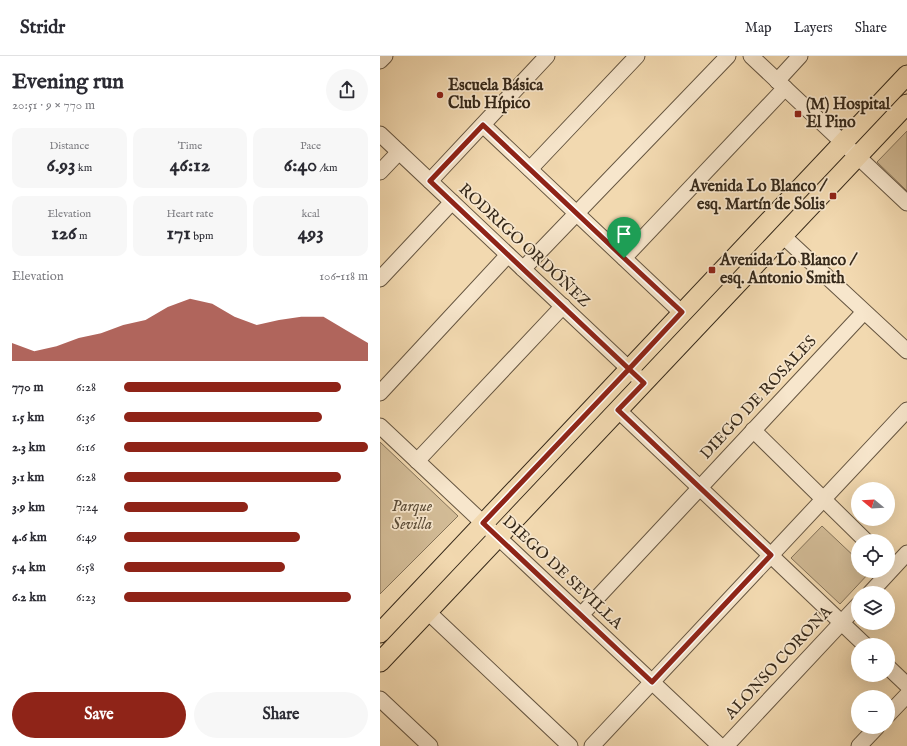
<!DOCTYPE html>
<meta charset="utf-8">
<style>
:root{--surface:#fff;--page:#f7f7f7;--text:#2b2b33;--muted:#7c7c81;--line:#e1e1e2;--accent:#8f2418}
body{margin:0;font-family:"IM FELL English",serif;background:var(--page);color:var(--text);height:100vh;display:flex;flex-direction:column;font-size:15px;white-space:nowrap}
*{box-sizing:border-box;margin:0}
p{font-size:13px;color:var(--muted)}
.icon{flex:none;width:22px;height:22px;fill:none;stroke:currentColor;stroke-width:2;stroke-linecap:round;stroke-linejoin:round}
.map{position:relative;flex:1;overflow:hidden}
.drawer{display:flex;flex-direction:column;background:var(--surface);width:380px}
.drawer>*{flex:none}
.needle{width:26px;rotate:288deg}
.controls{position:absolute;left:471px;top:426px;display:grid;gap:8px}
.controls a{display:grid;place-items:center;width:44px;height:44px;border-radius:50%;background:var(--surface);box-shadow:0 4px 16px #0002;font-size:20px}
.pin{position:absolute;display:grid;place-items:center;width:34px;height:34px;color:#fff;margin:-41px -17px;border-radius:50% 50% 50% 0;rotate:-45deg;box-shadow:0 0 4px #0007}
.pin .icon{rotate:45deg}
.round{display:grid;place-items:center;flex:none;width:42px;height:42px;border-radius:21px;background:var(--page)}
.summary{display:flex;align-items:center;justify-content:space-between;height:68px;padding:0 12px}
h1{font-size:22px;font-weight:700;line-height:30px}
.stats{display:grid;grid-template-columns:repeat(3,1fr);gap:6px;height:68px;padding:4px 12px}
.stats div{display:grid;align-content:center;border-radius:10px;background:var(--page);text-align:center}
.stats b{font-size:20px;font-weight:700}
.stats small{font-size:11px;font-weight:400}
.stats p{font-size:11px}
.chart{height:112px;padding:8px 12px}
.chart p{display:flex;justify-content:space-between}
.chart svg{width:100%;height:72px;margin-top:4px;fill:var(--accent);opacity:.7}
.action{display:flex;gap:8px;margin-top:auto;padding:8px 12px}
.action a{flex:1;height:46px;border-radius:24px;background:var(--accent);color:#fff;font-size:16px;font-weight:700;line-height:46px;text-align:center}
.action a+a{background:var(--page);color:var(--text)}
ul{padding:0 12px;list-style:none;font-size:13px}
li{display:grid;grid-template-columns:64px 48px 1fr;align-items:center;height:30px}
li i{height:10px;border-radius:5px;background:var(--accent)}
header{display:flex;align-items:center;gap:24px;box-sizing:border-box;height:56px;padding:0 20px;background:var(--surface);border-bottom:1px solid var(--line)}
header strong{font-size:19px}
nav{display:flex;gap:22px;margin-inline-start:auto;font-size:14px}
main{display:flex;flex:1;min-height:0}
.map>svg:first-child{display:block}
</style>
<header>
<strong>Stridr</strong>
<nav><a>Map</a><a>Layers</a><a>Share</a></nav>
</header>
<main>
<section class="drawer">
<div class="summary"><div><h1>Evening run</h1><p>20:51 · 9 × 770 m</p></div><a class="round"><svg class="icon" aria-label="share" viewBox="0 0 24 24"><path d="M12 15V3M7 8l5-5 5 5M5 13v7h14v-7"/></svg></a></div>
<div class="stats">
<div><p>Distance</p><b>6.93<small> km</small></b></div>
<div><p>Time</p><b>46:12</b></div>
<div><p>Pace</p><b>6:40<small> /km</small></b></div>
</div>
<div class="stats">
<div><p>Elevation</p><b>126<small> m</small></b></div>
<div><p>Heart rate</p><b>171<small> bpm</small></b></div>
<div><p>kcal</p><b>493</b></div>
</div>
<div class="chart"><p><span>Elevation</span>106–118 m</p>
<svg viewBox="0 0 160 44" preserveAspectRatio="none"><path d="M0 44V33L10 38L20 35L30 30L40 27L50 22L60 19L70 11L80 6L90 9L100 17L110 22L120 19L130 17L140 17L150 25L160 33V44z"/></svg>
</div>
<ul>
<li><b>770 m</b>6:28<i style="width:89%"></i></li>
<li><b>1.5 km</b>6:36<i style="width:81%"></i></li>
<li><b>2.3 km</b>6:16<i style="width:100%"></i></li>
<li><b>3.1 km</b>6:28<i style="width:89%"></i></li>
<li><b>3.9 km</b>7:24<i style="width:51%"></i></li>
<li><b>4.6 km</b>6:49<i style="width:72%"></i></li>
<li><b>5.4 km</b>6:58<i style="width:66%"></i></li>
<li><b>6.2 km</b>6:23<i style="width:93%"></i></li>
</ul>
<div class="action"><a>Save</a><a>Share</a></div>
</section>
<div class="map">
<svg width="527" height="690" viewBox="0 0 527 690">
<rect width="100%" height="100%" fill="#f2d9b0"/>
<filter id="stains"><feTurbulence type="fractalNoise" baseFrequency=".005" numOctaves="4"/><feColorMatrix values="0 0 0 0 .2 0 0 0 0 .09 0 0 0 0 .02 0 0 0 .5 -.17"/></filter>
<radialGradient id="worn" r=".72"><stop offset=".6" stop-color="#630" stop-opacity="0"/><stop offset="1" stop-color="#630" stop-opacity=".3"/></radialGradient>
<g fill="#d2bb96" stroke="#847258">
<polygon points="527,75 527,135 497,106"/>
<polygon points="0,386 78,460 0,538"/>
<polygon points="442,470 478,504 478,515 490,516 460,548 411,502"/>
</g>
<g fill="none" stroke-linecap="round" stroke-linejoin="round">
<g stroke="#655540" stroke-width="17">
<g id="minor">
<polyline points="371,0 527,147"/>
<polyline points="0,5 5,0"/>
<polyline points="397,25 420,0"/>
<polyline points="103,69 302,257"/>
<polyline points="0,78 264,327"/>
<polyline points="150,113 257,0"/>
<polyline points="0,116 19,96"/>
<polyline points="50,125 167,0"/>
<polyline points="403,180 527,295"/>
<polyline points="244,202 405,32"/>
<polyline points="143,213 348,0"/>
<polyline points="0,223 72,146"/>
<polyline points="0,337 128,199"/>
<polyline points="238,354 485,589"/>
<polyline points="0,370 340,690"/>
<polyline points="373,374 486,485"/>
<polyline points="37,405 183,250"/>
<polyline points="490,537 527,497"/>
<polyline points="48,556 190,690"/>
<polyline points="201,559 484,256"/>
<polyline points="508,611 527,629"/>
<polyline points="0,643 50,690"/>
<polyline points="508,659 527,639"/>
<polyline points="212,690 527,354"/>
<polyline points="346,690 478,549"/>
<polyline points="479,690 497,671"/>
</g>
</g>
<g stroke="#36291a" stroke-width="21">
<g id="major">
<polyline points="0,577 527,19"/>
<polyline points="0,606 527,48"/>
</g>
</g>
<use href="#minor" stroke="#f7e6cc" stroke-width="15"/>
<use href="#major" stroke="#f2d9b0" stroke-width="19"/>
</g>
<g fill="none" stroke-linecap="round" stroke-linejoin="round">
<g stroke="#fff" stroke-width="8">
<polyline id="route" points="244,202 103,69 50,125 249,313 103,467 272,626 391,499 238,354 264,327 249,313 302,256 244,202"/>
</g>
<use href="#route" stroke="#8f2418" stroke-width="5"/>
</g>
<g fill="#8f2418" stroke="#f7e6cc" stroke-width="1.5">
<circle cx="60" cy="39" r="4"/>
<rect x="414" y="54" width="8" height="8" rx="2"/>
<rect x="449" y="136" width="8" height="8" rx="2"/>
<rect x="328" y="210" width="8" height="8" rx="2"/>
</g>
<g text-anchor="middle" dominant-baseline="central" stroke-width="3.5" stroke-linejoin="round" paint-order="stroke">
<g font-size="16" font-weight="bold" fill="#36291a" stroke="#f7e6cc" text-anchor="start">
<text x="68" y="30">Escuela Básica<tspan x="68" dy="18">Club Hípico</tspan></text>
<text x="426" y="49">(M) Hospital<tspan x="426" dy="18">El Pino</tspan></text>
<text x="445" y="131" text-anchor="end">Avenida Lo Blanco /<tspan x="445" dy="18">esq. Martín de Solis</tspan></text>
<text x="340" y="205">Avenida Lo Blanco /<tspan x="340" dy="18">esq. Antonio Smith</tspan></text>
</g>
<g font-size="16" fill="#36291a" stroke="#f7e6cc">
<text transform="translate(144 190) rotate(43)">RODRIGO ORDÓÑEZ</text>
<text transform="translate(379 342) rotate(-47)">DIEGO DE ROSALES</text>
<text transform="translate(182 517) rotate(43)">DIEGO DE SEVILLA</text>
<text transform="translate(399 607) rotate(-47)">ALONSO CORONA</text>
</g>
<g font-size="16" font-style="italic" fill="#5d4e39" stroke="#f7e6cc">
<text x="32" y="451">Parque<tspan x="32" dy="18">Sevilla</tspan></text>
</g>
</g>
<rect width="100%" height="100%" filter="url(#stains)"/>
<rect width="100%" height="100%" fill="url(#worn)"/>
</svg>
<div class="controls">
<a><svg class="needle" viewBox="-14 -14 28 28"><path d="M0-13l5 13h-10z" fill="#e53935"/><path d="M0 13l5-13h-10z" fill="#7c7c81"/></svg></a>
<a><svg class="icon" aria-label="locate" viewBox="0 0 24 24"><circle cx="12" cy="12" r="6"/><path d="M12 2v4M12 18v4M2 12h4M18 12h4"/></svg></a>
<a><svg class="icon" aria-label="layers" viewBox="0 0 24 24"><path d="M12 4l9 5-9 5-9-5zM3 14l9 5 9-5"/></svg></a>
<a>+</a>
<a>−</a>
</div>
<div class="pin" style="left:244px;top:202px;background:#1e9e55"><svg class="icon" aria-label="arrive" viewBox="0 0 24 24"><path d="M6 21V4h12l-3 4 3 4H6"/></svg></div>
</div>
</main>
